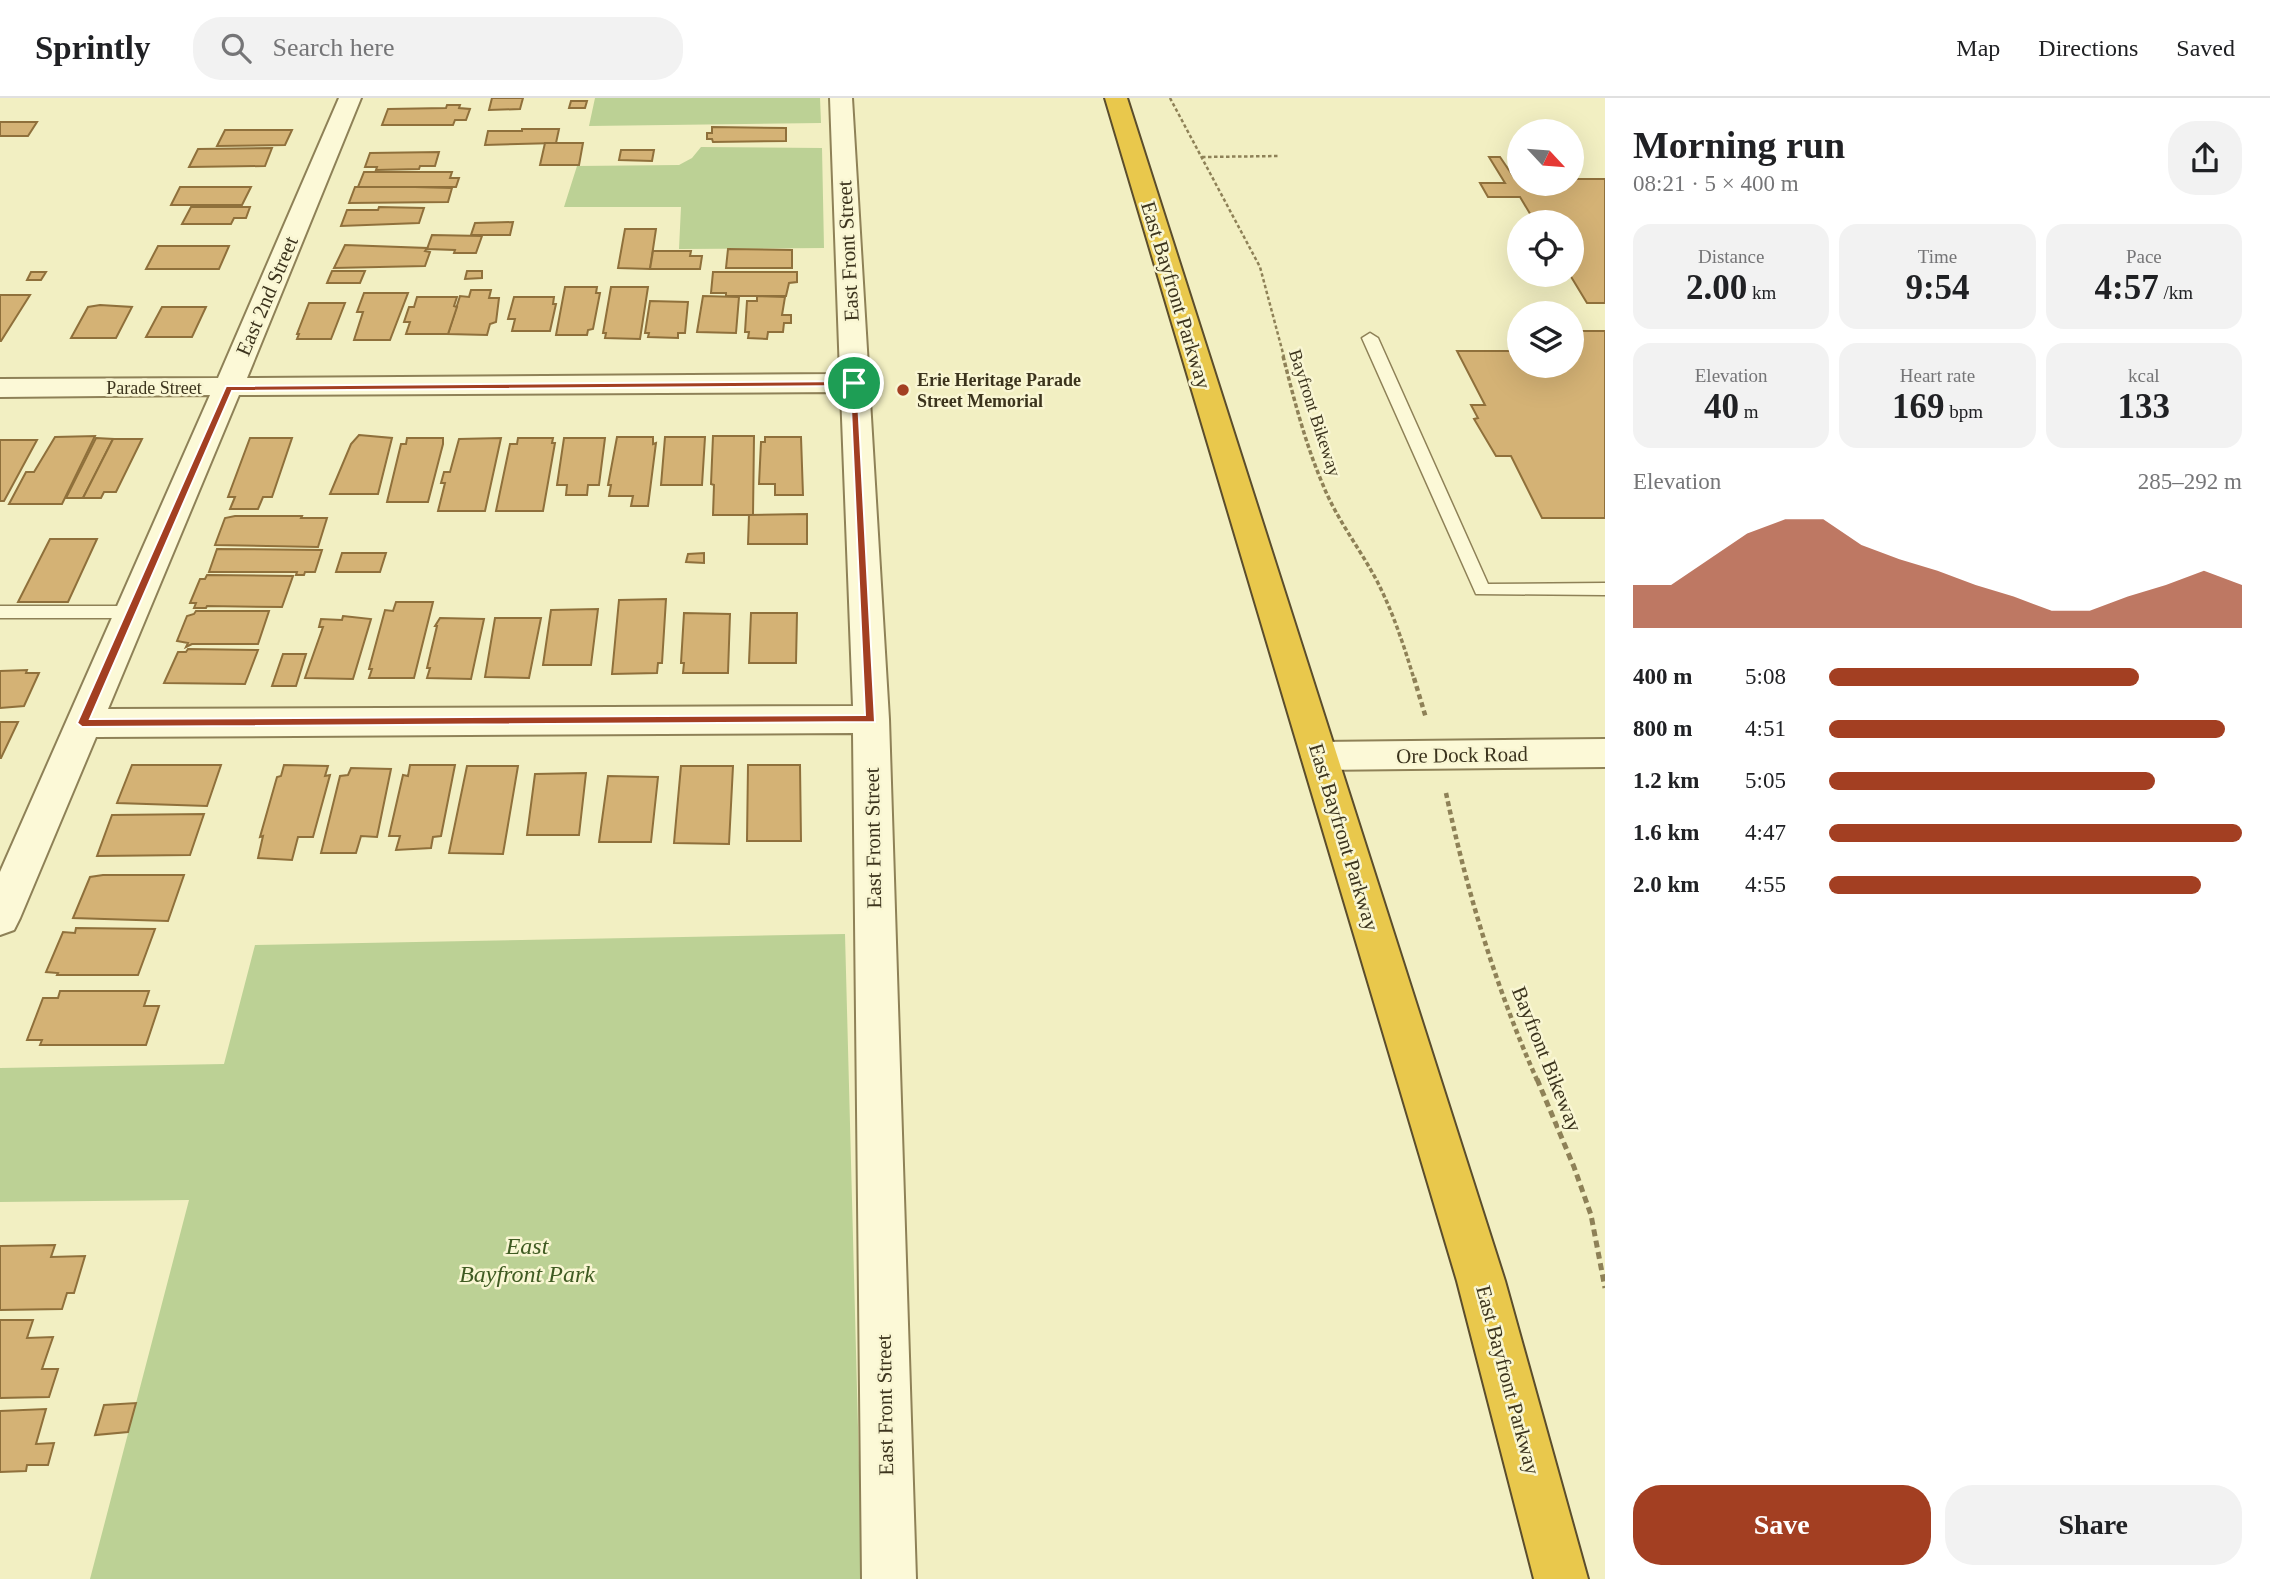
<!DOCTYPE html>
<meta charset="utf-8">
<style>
:root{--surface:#fff;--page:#f2f2f2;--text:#202124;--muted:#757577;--line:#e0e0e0;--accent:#a33f22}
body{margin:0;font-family:Georgia,serif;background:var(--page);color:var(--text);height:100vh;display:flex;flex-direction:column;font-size:26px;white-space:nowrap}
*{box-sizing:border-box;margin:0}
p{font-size:23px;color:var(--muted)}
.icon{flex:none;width:38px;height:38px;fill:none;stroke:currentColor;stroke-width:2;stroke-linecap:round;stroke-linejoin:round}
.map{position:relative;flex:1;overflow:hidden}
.drawer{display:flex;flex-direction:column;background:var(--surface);width:665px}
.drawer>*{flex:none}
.needle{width:46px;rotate:116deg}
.buttons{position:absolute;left:1507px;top:21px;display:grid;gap:14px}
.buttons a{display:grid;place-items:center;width:77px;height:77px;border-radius:50%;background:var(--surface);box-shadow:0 7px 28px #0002;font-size:35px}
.pin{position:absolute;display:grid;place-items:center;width:60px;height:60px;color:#fff;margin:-30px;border:4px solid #fff;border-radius:50%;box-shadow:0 2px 7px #0007}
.round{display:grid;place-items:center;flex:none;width:74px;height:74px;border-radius:28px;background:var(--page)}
.headline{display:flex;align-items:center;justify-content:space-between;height:119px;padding:0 28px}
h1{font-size:38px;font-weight:700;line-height:52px}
.figures{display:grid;grid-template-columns:repeat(3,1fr);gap:10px;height:119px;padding:7px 28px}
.figures div{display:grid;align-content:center;border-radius:18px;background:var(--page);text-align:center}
.figures b{font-size:35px;font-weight:700}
.figures small{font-size:19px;font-weight:400}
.figures p{font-size:19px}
.chart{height:196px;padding:14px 28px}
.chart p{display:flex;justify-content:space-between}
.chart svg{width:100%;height:126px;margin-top:7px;fill:var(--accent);opacity:.7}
.cta{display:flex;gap:14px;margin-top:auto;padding:14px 28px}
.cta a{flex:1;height:80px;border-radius:28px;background:var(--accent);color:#fff;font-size:28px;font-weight:700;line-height:80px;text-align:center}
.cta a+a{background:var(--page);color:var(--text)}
ul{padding:0 28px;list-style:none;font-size:23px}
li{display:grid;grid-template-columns:112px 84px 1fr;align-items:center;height:52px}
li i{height:18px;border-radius:9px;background:var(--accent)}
header{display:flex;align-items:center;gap:42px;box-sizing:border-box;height:98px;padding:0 35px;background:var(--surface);border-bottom:2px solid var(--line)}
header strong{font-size:33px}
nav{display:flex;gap:38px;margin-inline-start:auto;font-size:24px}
.search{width:490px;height:63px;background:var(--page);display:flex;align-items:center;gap:18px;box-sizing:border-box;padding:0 24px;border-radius:28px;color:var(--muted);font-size:26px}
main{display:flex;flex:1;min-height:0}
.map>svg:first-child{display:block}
</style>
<header>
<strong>Sprintly</strong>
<div class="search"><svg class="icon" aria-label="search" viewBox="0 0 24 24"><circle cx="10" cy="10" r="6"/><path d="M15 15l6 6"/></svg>Search here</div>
<nav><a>Map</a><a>Directions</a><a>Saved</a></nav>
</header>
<main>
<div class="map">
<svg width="1605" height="1481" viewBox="0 0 1605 1481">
<rect width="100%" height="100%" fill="#f2efc2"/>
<g fill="#bcd195">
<polygon points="595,0 820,0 821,25 589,28"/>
<polygon points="701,49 822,50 824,150 679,151 681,109 564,109 577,68 679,67 692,60"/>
<polygon points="845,836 862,1481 90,1481 189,1102 0,1104 0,970 224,966 255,847"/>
</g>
<g fill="#d4b275" stroke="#8f703b" stroke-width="2">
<polygon points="492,0 523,0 520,11 489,12"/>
<polygon points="571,3 587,3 585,10 569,10"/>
<polygon points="447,7 460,7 459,10 470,11 466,22 455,22 453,27 382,27 388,11 446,10"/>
<polygon points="0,24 37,24 28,38 0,38"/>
<polygon points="712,29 786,30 786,43 713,44 712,41 707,41 707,35 712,35"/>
<polygon points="522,31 559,31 556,45 485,47 488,33 522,33"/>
<polygon points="225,32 292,32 285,47 217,48"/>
<polygon points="545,45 583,45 579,67 540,67"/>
<polygon points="272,50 265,68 189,69 198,51"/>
<polygon points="621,52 654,52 652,63 619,62"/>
<polygon points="439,54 435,68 420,68 419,71 376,72 377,69 365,69 370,55"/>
<polygon points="1489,59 1500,59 1515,81 1519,81 1519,86 1572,86 1572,81 1605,81 1605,205 1587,205 1570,177 1572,124 1535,124 1520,99 1488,99 1480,85 1505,85"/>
<polygon points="364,74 452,74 450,80 459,80 456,89 358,89"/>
<polygon points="180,89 251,89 242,107 171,107"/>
<polygon points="355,89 415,89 452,90 448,104 349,105"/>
<polygon points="191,109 250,109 246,120 234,120 231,126 182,126"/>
<polygon points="379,109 424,110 419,125 341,128 347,112 378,112"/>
<polygon points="513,124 510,137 471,137 475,125"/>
<polygon points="625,131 656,131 650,171 618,170"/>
<polygon points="432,137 482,138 476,155 454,155 455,152 427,151"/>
<polygon points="345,147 427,150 425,153 430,154 425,168 334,170"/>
<polygon points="158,148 229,148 219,171 146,171"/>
<polygon points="728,151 792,152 792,170 726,170"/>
<polygon points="653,153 691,153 690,158 702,158 700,171 650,171"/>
<polygon points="332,173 365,173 360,185 327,185"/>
<polygon points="467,173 482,173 482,180 465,181"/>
<polygon points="31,174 46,174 41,182 27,182"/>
<polygon points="713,174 797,174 797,184 789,185 786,198 726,198 726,195 711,195"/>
<polygon points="565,189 597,189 596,195 600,195 593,231 588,232 587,237 556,237"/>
<polygon points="611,189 648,189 640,241 605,240 606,235 603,235"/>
<polygon points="471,192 491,192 489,200 499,200 496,224 490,226 487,237 448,236 460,198 469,199"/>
<polygon points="364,195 408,195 390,242 354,242 363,214 357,214"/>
<polygon points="0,197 30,197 1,243 0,243"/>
<polygon points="703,198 739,199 736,235 697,234"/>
<polygon points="757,198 785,199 782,217 791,217 791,225 784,225 783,234 768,234 767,241 748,240 749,234 745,234 747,203 757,203"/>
<polygon points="417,199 457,199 454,208 457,209 448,236 406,236 410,224 404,224 409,209 414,209"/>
<polygon points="514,199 554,199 553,206 556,206 550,233 512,233 515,221 508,221"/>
<polygon points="650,203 688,204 685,235 678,235 678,240 648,239 649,235 645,235"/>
<polygon points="309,205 345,205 331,241 297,241 299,236 297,236"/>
<polygon points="100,207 132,209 116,240 71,240 88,209"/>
<polygon points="162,209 206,209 192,239 146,239"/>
<polygon points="1572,233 1605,233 1605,420 1542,420 1511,358 1496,358 1474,321 1478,320 1471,307 1485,307 1457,253 1519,253 1519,268 1572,268"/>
<polygon points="359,337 392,340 378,396 330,396 351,346"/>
<polygon points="95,338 62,406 9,406 26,374 34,374 55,339"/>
<polygon points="713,338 754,338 753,417 713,417 714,387 711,386"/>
<polygon points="617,339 653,339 653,346 656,345 648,408 631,408 633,398 609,398 611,387 608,387"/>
<polygon points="665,339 705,339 702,387 661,387"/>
<polygon points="765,339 801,339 803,397 775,397 775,386 759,386 761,344 765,344"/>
<polygon points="96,340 113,341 83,400 66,400"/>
<polygon points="250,340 292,340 272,399 263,399 258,411 230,411 235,399 228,399"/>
<polygon points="407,340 443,340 443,346 428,404 387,404 401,346 406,346"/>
<polygon points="501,340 485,413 438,413 445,385 441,385 444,374 450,374 459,341"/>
<polygon points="518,340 553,340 552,345 555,345 543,413 496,413 510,346 517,346"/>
<polygon points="564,340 605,340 599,387 588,387 587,397 566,397 567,387 557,387"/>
<polygon points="113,341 142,341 116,394 104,394 101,400 83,400"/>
<polygon points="0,342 37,342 4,403 0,403"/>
<polygon points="807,416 807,446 748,446 749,417"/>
<polygon points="235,418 302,418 301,420 327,420 318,449 215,447 225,420"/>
<polygon points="50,441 97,441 68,504 18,504"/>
<polygon points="217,451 322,452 315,474 305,474 304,477 296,477 297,474 209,474"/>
<polygon points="342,455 386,455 380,474 336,474"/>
<polygon points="704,455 704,465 686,464 688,456"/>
<polygon points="207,477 293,478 282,509 207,508 206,510 194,510 196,505 190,505 200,481 205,481"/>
<polygon points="666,501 662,565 658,565 657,575 612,576 619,502"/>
<polygon points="396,504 433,504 414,580 369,580 372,571 369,571 385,512 393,513"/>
<polygon points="598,511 591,567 543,567 551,512"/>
<polygon points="196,513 269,513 258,546 192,546 186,549 188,545 177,543 187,518 194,516"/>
<polygon points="684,515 730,516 728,575 683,575 684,565 681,565"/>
<polygon points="751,515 797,515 796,565 749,565"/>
<polygon points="343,518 371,521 353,581 305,580 323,529 319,529 321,521 342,522"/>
<polygon points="440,520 484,521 471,581 427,580 430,570 427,570 437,528 435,528"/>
<polygon points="495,520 541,520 529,580 485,579"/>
<polygon points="188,551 258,552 245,586 164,585 178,554 186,554"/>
<polygon points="283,556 306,556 296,588 272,588"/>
<polygon points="27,572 26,575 39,575 24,608 0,610 0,573"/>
<polygon points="0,624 18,624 1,660 0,660"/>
<polygon points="132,667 221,667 207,708 117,705"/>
<polygon points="284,667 328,668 325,678 330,677 313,739 298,739 292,762 258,760 263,738 260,739 277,679 281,678"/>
<polygon points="410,667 455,667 441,738 433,739 431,750 396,752 400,738 389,738 403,677 408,678"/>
<polygon points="748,667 800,667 801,743 747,743"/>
<polygon points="467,668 518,668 503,756 449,755"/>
<polygon points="681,668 733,668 729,746 674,745"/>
<polygon points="351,670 391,671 377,739 361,738 356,755 321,755 340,678 348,677"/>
<polygon points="586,675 579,737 527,737 535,676"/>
<polygon points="608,678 658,679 651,744 599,744"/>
<polygon points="204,716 190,757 97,758 112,717"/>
<polygon points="103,777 184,777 168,823 73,820 90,779"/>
<polygon points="76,830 155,831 138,877 57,877 58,875 46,874 63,834 75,835"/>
<polygon points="60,893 149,893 144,908 159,908 146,947 40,947 42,942 27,942 43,900 58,900"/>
<polygon points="55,1147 51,1159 85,1158 74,1195 67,1195 62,1211 0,1212 0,1148"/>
<polygon points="0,1222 33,1222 27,1240 53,1239 42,1271 58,1271 49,1299 0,1300"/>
<polygon points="136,1305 128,1334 95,1337 104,1307"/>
<polygon points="46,1311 36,1346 54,1345 48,1367 27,1367 26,1373 0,1374 0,1313"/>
</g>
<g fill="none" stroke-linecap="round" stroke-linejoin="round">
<g stroke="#8e8157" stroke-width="3">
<g id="lane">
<polygon points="1370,235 1378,240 1488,486 1605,485 1605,497 1476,496 1362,240"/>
<polygon points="0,508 131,508 137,509 140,514 137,519 131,520 0,520"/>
</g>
</g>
<g stroke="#8e8157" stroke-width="4">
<g id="street">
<path d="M 339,0 L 361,0 L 247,280 L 840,276 L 830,0 L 852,0 L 889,621 L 916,1481 L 862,1481 L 853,635 L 96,639 L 20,820 L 14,832 L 0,837 L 0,774 L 210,297 L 0,299 L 0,281 L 218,280 ZM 841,294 L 853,608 L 108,611 L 239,297 Z"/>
<polygon points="1605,641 1605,669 1319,672 1306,668 1301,658 1306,648 1319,644"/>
</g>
</g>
<g stroke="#5b4d2c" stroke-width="4">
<polygon id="highway" points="1105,0 1127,0 1505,1183 1588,1481 1534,1481 1457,1183"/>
</g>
<g stroke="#8e8157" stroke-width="2.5" stroke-dasharray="3.5 2.5" stroke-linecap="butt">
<polyline points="1170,0 1260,169 1284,259"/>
<polyline points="1202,59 1280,58"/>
</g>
<path stroke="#8e8157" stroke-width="3.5" stroke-dasharray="4.5 2.5" stroke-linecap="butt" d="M 1283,258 C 1294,301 1305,345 1323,387 C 1337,422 1361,452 1378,485 C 1394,517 1404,548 1414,581"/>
<g stroke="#8e8157" stroke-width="4.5" stroke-dasharray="5 3.5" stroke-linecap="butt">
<polyline points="1414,580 1426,620"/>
<path d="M 1446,695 C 1467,794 1496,890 1537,982"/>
</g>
<polyline stroke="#8e8157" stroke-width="5" stroke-dasharray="7 4.5" stroke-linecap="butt" points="1537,981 1574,1069 1591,1117 1605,1190"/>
<use href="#lane" fill="#fcf9d7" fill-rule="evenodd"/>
<use href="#street" fill="#fcf9d7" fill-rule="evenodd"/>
<use href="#highway" fill="#e9c84c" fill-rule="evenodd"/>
</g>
<path fill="#a33f22" stroke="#fff" stroke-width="2" fill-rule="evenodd" d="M 857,283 L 875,624 L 82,629 L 77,625 L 226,288 ZM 850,288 L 865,617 L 90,621 L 232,293 Z"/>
<circle fill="#a33f22" stroke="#f9f6d3" stroke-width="2.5" cx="903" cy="292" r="7"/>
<g text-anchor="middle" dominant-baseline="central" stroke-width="5" stroke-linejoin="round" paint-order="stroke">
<g font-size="18" font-weight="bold" fill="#3c341d" stroke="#f9f6d3" text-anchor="start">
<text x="917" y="282">Erie Heritage Parade<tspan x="917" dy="21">Street Memorial</tspan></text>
</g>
<g font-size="18" fill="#3c341d" stroke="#f9f6d3">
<text x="154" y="290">Parade Street</text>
<text transform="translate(1315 315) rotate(72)">Bayfront Bikeway</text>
</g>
<g font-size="21" fill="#3c341d" stroke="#f9f6d3">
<text transform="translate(848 153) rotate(-93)">East Front Street</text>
<text transform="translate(1176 197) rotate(73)">East Bayfront Parkway</text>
<text transform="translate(267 198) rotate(-67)">East 2nd Street</text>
<text transform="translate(1462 657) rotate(-1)">Ore Dock Road</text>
<text transform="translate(1344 739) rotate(73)">East Bayfront Parkway</text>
<text transform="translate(873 740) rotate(-91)">East Front Street</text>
<text transform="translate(1547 961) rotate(68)">Bayfront Bikeway</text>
<text transform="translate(1508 1282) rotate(75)">East Bayfront Parkway</text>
<text transform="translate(885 1307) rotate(-91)">East Front Street</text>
</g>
<g font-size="24" font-style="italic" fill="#3f5b22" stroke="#f9f6d3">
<text x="527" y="1148">East<tspan x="527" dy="28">Bayfront Park</tspan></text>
</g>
</g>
</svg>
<div class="buttons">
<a><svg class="needle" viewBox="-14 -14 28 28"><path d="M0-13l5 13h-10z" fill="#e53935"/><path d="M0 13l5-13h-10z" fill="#757577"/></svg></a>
<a><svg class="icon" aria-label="locate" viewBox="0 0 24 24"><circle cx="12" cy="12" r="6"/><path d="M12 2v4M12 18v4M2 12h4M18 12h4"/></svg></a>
<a><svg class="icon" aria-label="layers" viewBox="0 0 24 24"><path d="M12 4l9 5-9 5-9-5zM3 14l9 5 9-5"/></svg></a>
</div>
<div class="pin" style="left:854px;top:285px;background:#1e9e55"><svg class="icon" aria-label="arrive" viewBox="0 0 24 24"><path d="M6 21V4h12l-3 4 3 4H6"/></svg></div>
</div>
<section class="drawer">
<div class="headline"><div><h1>Morning run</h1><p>08:21 · 5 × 400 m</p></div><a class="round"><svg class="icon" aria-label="share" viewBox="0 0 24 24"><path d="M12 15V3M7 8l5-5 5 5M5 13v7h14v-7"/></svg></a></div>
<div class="figures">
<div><p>Distance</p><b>2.00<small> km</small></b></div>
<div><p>Time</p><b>9:54</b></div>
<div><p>Pace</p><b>4:57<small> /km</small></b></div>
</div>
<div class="figures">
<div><p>Elevation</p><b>40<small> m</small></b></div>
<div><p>Heart rate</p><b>169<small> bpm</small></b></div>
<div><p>kcal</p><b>133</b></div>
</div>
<div class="chart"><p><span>Elevation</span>285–292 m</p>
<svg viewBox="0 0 160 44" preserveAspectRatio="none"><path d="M0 44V29L10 29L20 20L30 11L40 6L50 6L60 15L70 20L80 24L90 29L100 33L110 38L120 38L130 33L140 29L150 24L160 29V44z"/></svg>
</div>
<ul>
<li><b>400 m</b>5:08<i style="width:75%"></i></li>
<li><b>800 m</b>4:51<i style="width:96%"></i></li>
<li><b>1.2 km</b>5:05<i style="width:79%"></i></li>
<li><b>1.6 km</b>4:47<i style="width:100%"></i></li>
<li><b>2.0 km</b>4:55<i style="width:90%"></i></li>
</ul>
<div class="cta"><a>Save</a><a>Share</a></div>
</section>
</main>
